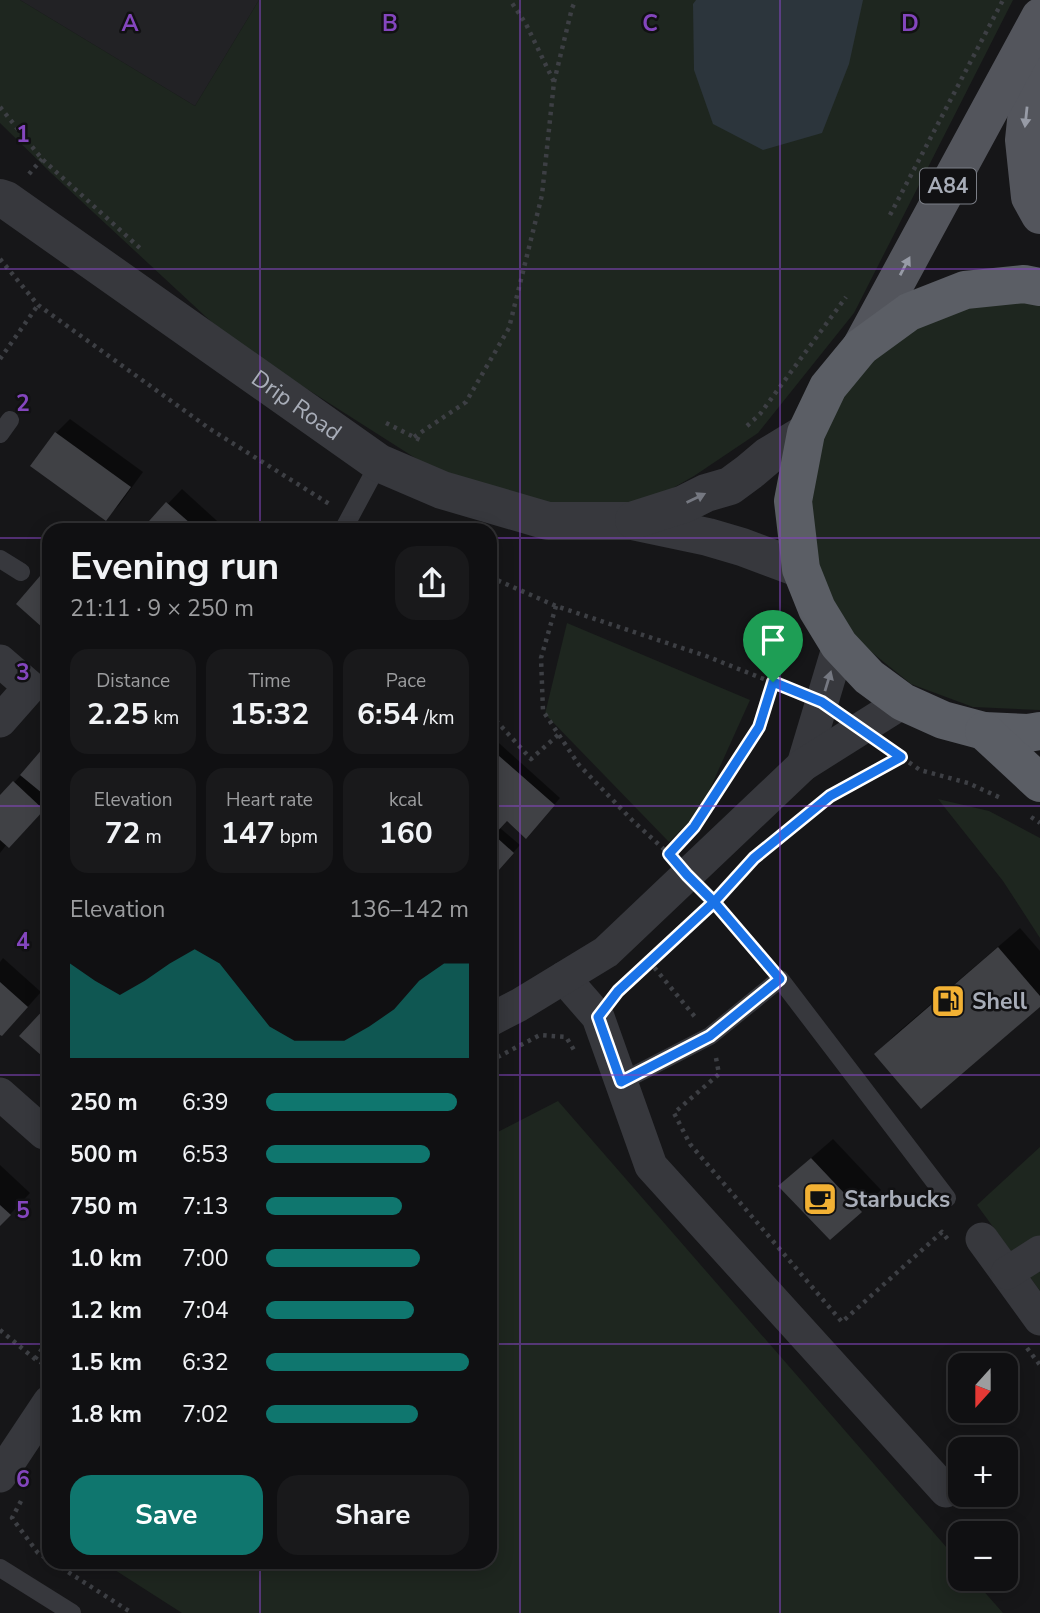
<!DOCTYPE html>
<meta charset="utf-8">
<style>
:root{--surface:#101012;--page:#19191b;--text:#f1f3f6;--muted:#9c9d9f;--line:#303032;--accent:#0f766e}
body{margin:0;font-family:"Nunito Sans",sans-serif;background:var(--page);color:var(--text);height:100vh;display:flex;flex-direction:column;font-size:26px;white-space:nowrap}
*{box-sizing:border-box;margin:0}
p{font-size:23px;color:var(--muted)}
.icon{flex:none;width:38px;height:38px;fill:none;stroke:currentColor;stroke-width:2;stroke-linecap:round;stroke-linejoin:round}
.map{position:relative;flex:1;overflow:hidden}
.drawer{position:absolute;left:42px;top:523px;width:455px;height:1046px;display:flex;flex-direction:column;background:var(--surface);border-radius:21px;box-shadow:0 4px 18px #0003,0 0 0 2px var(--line)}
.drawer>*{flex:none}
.needle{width:46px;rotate:201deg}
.buttons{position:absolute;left:948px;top:1353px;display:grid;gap:14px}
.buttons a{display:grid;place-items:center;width:70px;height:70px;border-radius:14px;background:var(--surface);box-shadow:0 4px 18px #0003,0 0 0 2px var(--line);font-size:35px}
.pin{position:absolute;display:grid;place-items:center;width:60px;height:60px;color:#fff;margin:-72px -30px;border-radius:50% 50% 50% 0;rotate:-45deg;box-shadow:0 0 7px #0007}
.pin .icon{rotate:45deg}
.round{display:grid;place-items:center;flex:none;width:74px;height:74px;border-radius:21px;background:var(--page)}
.headline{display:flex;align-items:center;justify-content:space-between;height:119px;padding:0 28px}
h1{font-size:38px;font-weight:700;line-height:52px}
.metrics{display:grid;grid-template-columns:repeat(3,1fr);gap:10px;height:119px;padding:7px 28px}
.metrics div{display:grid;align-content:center;border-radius:18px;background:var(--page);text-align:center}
.metrics b{font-size:30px;font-weight:700}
.metrics small{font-size:19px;font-weight:400}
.metrics p{font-size:19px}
.chart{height:196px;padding:14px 28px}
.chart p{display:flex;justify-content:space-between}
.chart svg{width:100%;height:126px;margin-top:7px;fill:var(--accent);opacity:.7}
.action{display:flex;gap:14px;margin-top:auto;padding:14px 28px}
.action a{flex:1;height:80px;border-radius:21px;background:var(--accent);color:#fff;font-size:28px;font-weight:700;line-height:80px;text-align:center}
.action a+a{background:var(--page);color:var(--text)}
ul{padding:0 28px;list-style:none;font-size:23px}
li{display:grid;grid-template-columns:112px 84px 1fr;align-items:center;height:52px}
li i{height:18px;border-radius:9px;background:var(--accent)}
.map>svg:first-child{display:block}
</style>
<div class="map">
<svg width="1040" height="1613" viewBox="0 0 1040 1613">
<rect width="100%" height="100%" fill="#161618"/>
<polygon fill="#222225" points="20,0 259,0 195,106"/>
<g fill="#1e261f">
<polygon points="0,0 20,0 195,106 259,0 1013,0 854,313 758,433 694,476 636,509 534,504 434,470 233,342 51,173 0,123"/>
<polygon points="1007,299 1040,303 1040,710 973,707 911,684 859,642 824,585 808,521 814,455 840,394 884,345 942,312"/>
<polygon points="567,623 750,700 700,811 669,842 545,714"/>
<polygon points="938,799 989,811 1040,838 1040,938 1003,881"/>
<polygon points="558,1101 961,1564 961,1578 973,1579 1003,1613 182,1613 104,1563 490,1563 490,1136"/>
<polygon points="1040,1147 1040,1291 977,1205"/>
</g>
<polygon fill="#2c353c" points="696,0 863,0 849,64 822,133 763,150 713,124 694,70 693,4"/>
<g fill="#0007">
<polygon points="70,419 143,472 119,505 105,519 56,433"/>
<polygon points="182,489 227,530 143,530"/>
<polygon points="49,570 49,620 41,578"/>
<polygon points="490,735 560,798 533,830 507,819 500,828 520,845 490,878"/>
<polygon points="49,744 49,804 23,832 7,844 0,853 0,798"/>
<polygon points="1020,928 1040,951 1040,1004 876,1054 897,1033"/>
<polygon points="3,958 41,992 16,1020 0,1032 0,962"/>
<polygon points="833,1139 881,1190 860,1211 781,1186 802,1166"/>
<polygon points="0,1165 30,1193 0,1225"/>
</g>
<g fill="#404145">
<polygon points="55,432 131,487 106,521 30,466"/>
<polygon points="166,502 198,530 141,530"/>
<polygon points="40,576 49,584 49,621 43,628 16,604"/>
<polygon points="44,747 49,751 48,798 20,775"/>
<polygon points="490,748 555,805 526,839 507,821 494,835 514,853 490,880"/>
<polygon points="13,781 44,810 9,848 0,840 0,795"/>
<polygon points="998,947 1040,996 1040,1007 921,1109 874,1054"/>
<polygon points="0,982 28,1007 2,1036 0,1035"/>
<polygon points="46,1007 49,1009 49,1062 19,1036"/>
<polygon points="811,1158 862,1212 830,1240 778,1186"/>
<polygon points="0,1205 11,1215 0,1226"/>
</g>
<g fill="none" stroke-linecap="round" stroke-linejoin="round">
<g stroke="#3d3f44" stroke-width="4.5" stroke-dasharray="3.5 5" stroke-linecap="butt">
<polyline points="554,82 572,8 576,0"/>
<polyline points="0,107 42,159 142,250"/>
<polyline points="29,174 42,159"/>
<polyline points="890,215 1003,0"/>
<polyline points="0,259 38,305 210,429 331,505"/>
<polyline points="0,359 38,305"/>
<polyline points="386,423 422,441"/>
<polyline points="747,426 760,414 846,297"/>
<polyline points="414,437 466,402 509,328 542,195 554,82 526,24 510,0"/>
<polyline points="490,577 556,606 706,656 794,691"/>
<polyline points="556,606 541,658 543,711 579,765 633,821 667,852"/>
<polyline points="490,714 531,759 558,735"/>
<polyline points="888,748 920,770 968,783 1003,799"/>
<polyline points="705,810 759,727 773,682"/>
<polyline points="1031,817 1040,823"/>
<polyline points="766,848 830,795 901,757"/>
<polyline points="709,897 765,962"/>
<polyline points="649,961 695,1017"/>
<polyline points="618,991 714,902 745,869"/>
<polyline points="716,1058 719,1074 674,1113 690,1144 842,1322 942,1232 950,1242"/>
<polyline points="490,1061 540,1035 566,1037 574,1050"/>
<polyline points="0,1330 35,1359 49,1367"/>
<polyline points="1027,1348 1040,1365"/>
<polyline points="35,1359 49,1339"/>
<polyline points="21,1501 12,1518 38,1553 49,1560"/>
<polyline points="54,1563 132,1613"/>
</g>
<g stroke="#37383d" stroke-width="18">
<polyline points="0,434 10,420"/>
<polyline points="343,530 379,463"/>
<polyline points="0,559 21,572"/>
<polyline points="621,1082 710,1036 780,979 947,1198"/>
<polyline points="0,1568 72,1613"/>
</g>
<g stroke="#37383d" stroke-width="33">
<polyline points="0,661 30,687 0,721"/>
<polyline points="803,765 839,645"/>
<polyline points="564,978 598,1017 651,1166 946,1491"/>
<polyline points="490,1020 519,1005 606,952 803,765 903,702"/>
<polyline points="0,1094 44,1133"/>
<polyline points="982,1239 1040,1319"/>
<polyline points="1007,1273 1040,1252"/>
<polyline points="0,1476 49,1402"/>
</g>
<g stroke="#37383d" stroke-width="38">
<path id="s1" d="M 0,198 L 6,200 L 379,463 L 442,490 L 548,521 L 632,521 L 708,537 L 742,547 L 801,569"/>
<polyline points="634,520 684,504 706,493 730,486 749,472 768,456 806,433"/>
</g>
<g stroke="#53555c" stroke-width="38">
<polyline points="1034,44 1024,140 1030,197 1040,215"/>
<polyline points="861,347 1040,17"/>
</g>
<g stroke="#5b5e65" stroke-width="38">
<polyline points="1040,287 1024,284 965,290 909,312 861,347 828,387 806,433 793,501 801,569 817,609 839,645 869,677 903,702 943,720 984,731 1028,733 1040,731"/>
<polyline points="984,731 1040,783"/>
</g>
</g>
<defs><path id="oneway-solid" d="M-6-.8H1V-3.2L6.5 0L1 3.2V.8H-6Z" transform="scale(1.75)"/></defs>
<g fill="#979ba6">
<use href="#oneway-solid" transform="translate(1026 117) rotate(96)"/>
<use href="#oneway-solid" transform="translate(905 266) rotate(-62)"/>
</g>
<g fill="#757881">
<use href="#oneway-solid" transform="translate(696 498) rotate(-26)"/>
<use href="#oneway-solid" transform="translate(828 681) rotate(-73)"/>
</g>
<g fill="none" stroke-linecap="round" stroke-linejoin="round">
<g stroke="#fff" stroke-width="14">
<polyline id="route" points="773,682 759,727 694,827 669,854 687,875 714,902 618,991 598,1017 621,1082 710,1036 780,979 714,902 754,858 830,796 901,757 822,702 773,682"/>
</g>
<use href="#route" stroke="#1a73e8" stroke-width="9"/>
</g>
<path fill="none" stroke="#8446be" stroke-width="2" stroke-opacity="0.55" d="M 260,0 L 260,530M 520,0 L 520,1613M 780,0 L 780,1613M 0,269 L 1040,269M 0,538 L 49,538M 490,538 L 1040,538M 0,806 L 49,806M 490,806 L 1040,806M 0,1075 L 49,1075M 490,1075 L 1040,1075M 0,1344 L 49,1344M 490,1344 L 1040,1344M 260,1563 L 260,1613"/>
<defs>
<g id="fuel-square" transform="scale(1.75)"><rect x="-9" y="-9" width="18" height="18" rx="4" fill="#f2b134" stroke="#111113"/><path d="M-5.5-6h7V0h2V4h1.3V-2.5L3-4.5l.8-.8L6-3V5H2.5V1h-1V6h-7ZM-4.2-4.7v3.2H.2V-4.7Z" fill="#111"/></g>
<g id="cafe-square" transform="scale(1.75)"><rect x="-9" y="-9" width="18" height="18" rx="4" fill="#f2b134" stroke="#111113"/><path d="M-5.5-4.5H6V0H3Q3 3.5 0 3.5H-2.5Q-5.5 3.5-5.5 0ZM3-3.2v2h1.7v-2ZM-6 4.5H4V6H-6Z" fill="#111"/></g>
</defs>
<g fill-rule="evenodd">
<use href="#fuel-square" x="948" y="1001"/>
<use href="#cafe-square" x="820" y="1199"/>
</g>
<g text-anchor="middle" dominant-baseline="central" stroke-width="5" stroke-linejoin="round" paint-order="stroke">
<rect fill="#111113" stroke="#7b7e86" stroke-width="2" x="920" y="168.5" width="56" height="35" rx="5"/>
<g font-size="21" font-weight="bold" fill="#a8adb8">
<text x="948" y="186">A84</text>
</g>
<g font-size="23" fill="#a8adb8" stroke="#111113">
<text stroke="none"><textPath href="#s1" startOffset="362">Drip Road</textPath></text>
</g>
<g font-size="23" font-weight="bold" fill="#a8adb8" stroke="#111113" text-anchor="start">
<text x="972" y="1001">Shell</text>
<text x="844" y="1199">Starbucks</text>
</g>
</g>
<g font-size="23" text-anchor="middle" font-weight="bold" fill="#8446be" stroke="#111113" stroke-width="5" stroke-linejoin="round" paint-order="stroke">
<text x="130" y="31">A</text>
<text x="390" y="31">B</text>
<text x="650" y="31">C</text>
<text x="910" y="31">D</text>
<text x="23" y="142">1</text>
<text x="23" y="411">2</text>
<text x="23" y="680">3</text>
<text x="23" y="949">4</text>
<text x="23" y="1218">5</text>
<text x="23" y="1487">6</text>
</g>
</svg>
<div class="buttons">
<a><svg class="needle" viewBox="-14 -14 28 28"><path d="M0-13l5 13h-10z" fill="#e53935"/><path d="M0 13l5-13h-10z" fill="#9c9d9f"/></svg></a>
<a>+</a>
<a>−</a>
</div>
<div class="pin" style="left:773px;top:682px;background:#1e9e55"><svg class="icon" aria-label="arrive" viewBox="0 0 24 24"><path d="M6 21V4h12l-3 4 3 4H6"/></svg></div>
<section class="drawer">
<div class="headline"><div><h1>Evening run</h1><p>21:11 · 9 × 250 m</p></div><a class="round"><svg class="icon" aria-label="share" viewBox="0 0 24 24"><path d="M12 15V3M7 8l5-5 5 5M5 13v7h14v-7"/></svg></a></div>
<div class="metrics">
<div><p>Distance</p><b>2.25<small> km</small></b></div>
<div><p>Time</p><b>15:32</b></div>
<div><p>Pace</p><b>6:54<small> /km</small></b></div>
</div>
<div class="metrics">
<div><p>Elevation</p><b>72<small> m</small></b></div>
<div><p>Heart rate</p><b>147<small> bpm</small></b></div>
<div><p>kcal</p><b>160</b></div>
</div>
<div class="chart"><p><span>Elevation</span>136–142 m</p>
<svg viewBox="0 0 160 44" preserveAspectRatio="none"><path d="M0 44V11L10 17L20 22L30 17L40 11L50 6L60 11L70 22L80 33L90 38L100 38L110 38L120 33L130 27L140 17L150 11L160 11V44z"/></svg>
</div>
<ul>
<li><b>250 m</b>6:39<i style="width:94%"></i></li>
<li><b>500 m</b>6:53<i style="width:81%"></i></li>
<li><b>750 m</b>7:13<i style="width:67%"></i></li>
<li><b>1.0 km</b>7:00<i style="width:76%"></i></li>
<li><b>1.2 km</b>7:04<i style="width:73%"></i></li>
<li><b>1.5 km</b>6:32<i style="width:100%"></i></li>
<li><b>1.8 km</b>7:02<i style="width:75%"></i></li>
</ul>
<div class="action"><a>Save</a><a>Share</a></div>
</section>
</div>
